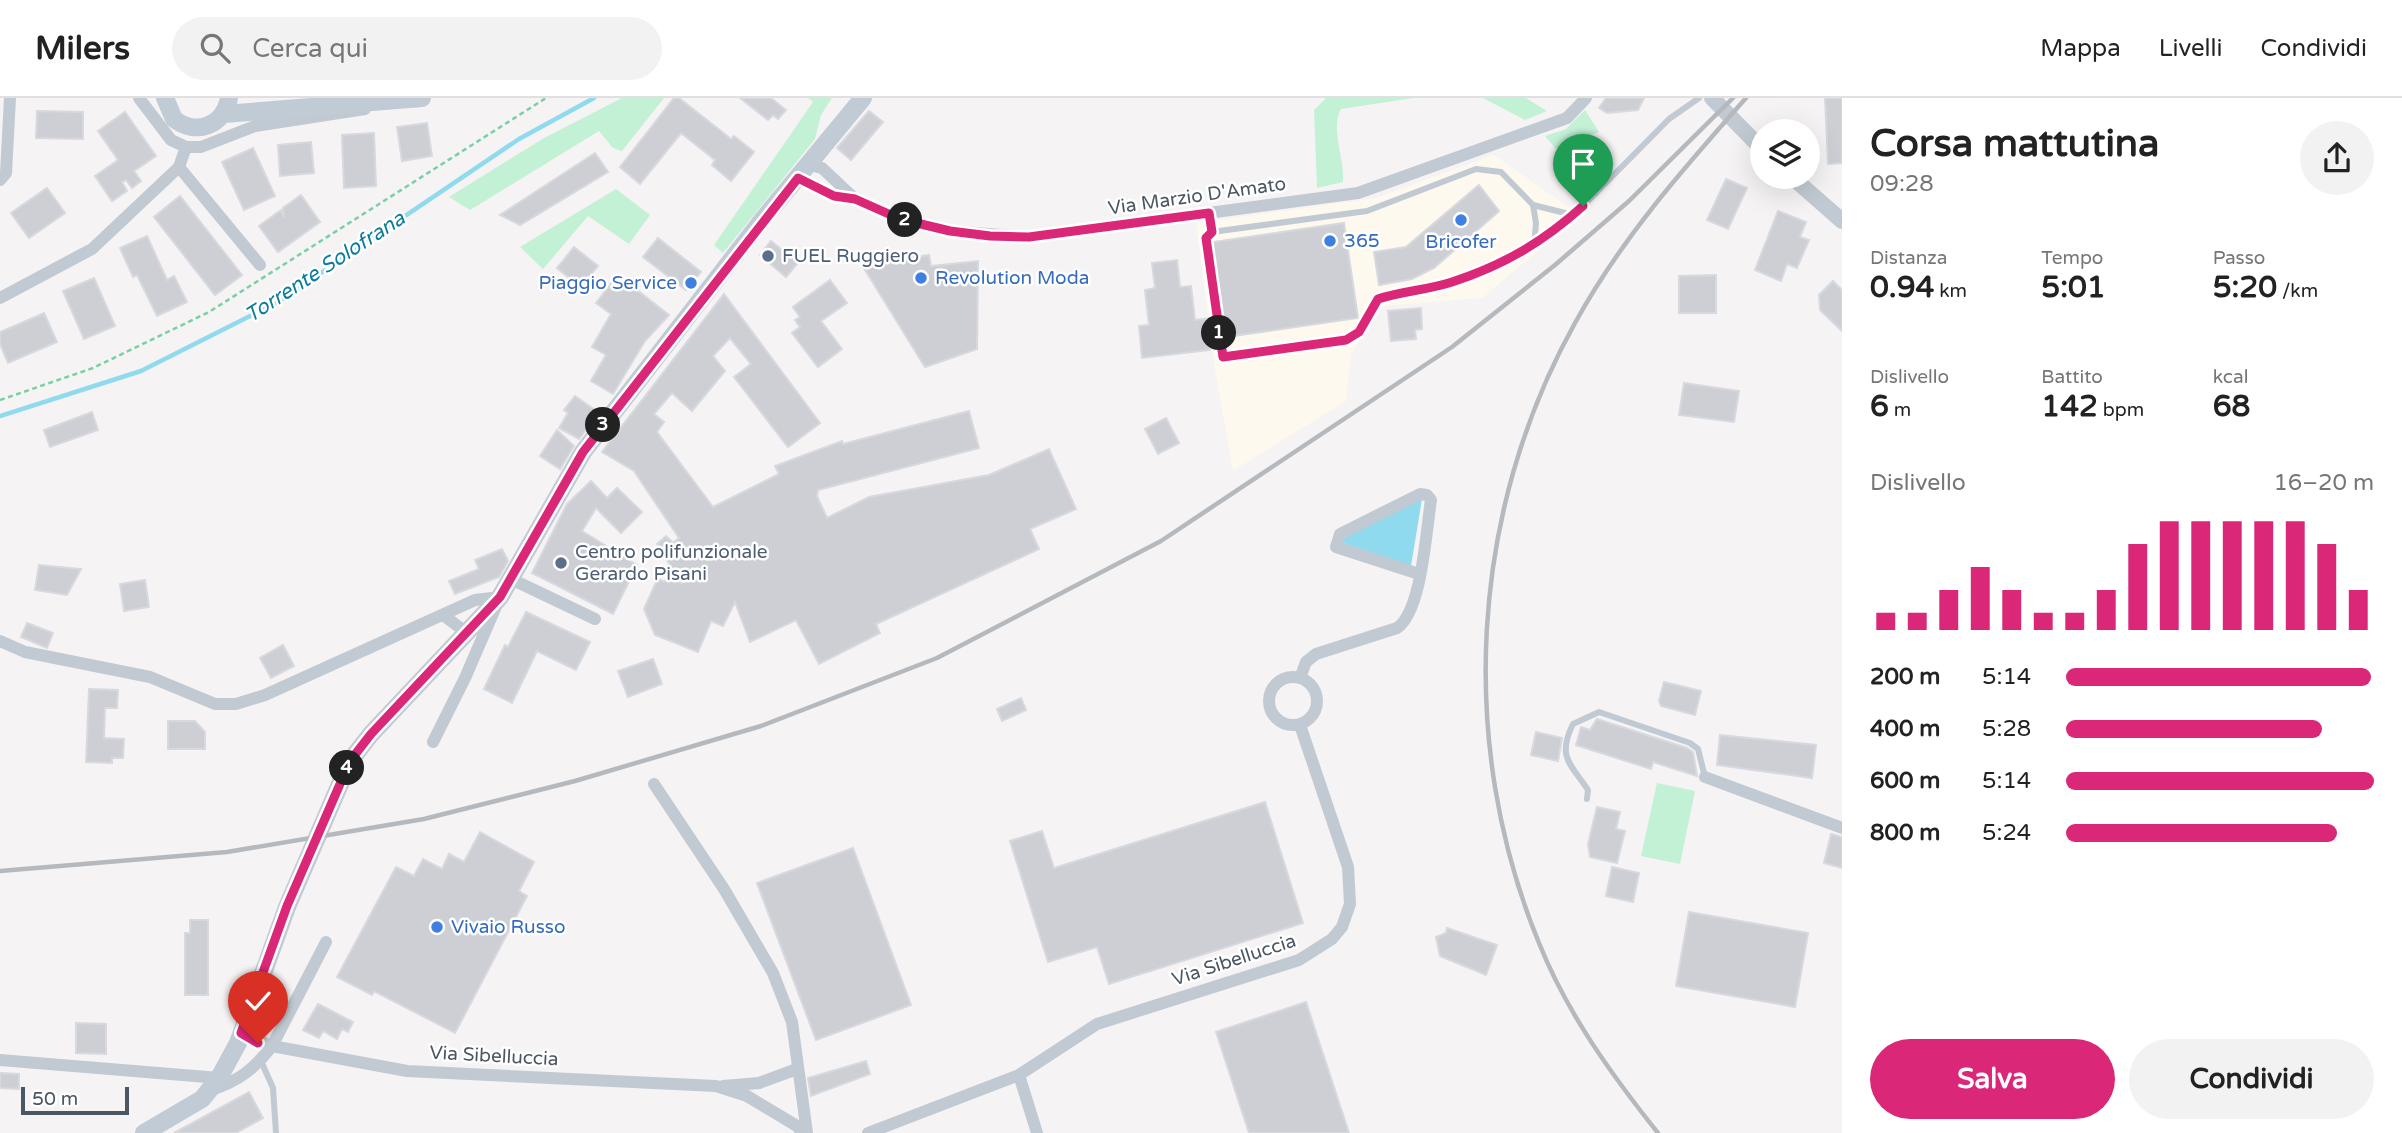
<!DOCTYPE html>
<html lang="it">
<meta charset="utf-8">
<style>
:root{--surface:#fff;--page:#f2f2f2;--text:#222;--muted:#767676;--line:#e0e0e0;--accent:#db2777}
body{margin:0;font-family:"Varela Round",sans-serif;background:var(--page);color:var(--text);height:100vh;display:flex;flex-direction:column;font-size:26px;white-space:nowrap}
*{box-sizing:border-box;margin:0}
p{font-size:23px;color:var(--muted)}
.icon{flex:none;width:38px;height:38px;fill:none;stroke:currentColor;stroke-width:2;stroke-linecap:round;stroke-linejoin:round}
.map{position:relative;flex:1;overflow:hidden}
.details{display:flex;flex-direction:column;background:var(--surface);width:560px}
.details>*{flex:none}
.buttons{position:absolute;left:1750px;top:21px;display:grid;gap:14px}
.buttons a{display:grid;place-items:center;width:70px;height:70px;border-radius:50%;background:var(--surface);box-shadow:0 7px 28px #0002;font-size:35px}
.scale{position:absolute;left:21px;bottom:18px;width:108px;box-sizing:border-box;padding-left:7px;border:4px solid #4a5661;border-top:0;font-size:19px;line-height:24px;white-space:nowrap;color:#4a5661;-webkit-text-stroke:5px #fff;paint-order:stroke}
.pin{position:absolute;display:grid;place-items:center;width:60px;height:60px;color:#fff;margin:-72px -30px;border-radius:50% 50% 50% 0;rotate:-45deg;box-shadow:0 0 7px #0007}
.pin .icon{rotate:45deg}
.km{position:absolute;width:35px;height:35px;margin:-18px;border-radius:50%;background:#222;color:#fff;font-size:19px;line-height:35px;text-align:center}
.round{display:grid;place-items:center;flex:none;width:74px;height:74px;border-radius:37px;background:var(--page)}
.headline{display:flex;align-items:center;justify-content:space-between;height:119px;padding:0 28px}
h1{font-size:38px;font-weight:700;line-height:52px}
.stats{display:grid;grid-template-columns:repeat(3,1fr);gap:10px;height:119px;padding:7px 28px}
.stats div{display:grid;align-content:center}
.stats b{font-size:30px;font-weight:700}
.stats small{font-size:19px;font-weight:400}
.stats p{font-size:19px}
.chart{height:196px;padding:14px 28px}
.chart p{display:flex;justify-content:space-between}
.chart svg{width:100%;height:126px;margin-top:7px;stroke:var(--accent);stroke-width:6}
.action{display:flex;gap:14px;margin-top:auto;padding:14px 28px}
.action a{flex:1;height:80px;border-radius:42px;background:var(--accent);color:#fff;font-size:28px;font-weight:700;line-height:80px;text-align:center}
.action a+a{background:var(--page);color:var(--text)}
ul{padding:0 28px;list-style:none;font-size:23px}
li{display:grid;grid-template-columns:112px 84px 1fr;align-items:center;height:52px}
li i{height:18px;border-radius:9px;background:var(--accent)}
header{display:flex;align-items:center;gap:42px;box-sizing:border-box;height:98px;padding:0 35px;background:var(--surface);border-bottom:2px solid var(--line)}
header strong{font-size:33px}
nav{display:flex;gap:38px;margin-inline-start:auto;font-size:24px}
.search{width:490px;height:63px;background:var(--page);display:flex;align-items:center;gap:18px;box-sizing:border-box;padding:0 24px;border-radius:38px;color:var(--muted);font-size:26px}
main{display:flex;flex:1;min-height:0}
.map>svg:first-child{display:block}
</style>
<header>
<strong>Milers</strong>
<div class="search"><svg class="icon" aria-label="search" viewBox="0 0 24 24"><circle cx="10" cy="10" r="6"/><path d="M15 15l6 6"/></svg>Cerca qui</div>
<nav><a>Mappa</a><a>Livelli</a><a>Condividi</a></nav>
</header>
<main>
<div class="map">
<svg width="1842" height="1035" viewBox="0 0 1842 1035">
<rect width="100%" height="100%" fill="#f5f3f3"/>
<polygon fill="#fdf9ef" points="1494,57 1580,117 1482,200 1383,208 1351,256 1346,303 1233,373 1214,266 1196,125 1376,100"/>
<g fill="#c3f1d5">
<polygon points="622,0 664,0 622,53 613,50 599,33 470,112 449,99 544,40"/>
<polygon points="808,0 832,0 821,17 815,41 723,155 714,147 813,4"/>
<path d="M 1326,0 L 1413,0 L 1341,11 C 1330,31 1345,60 1343,84 L 1317,90 L 1314,12 Z"/>
<polygon points="1483,0 1526,0 1547,13 1525,22"/>
<polygon points="1585,12 1599,34 1556,51 1545,38 1566,31"/>
<polygon points="616,91 650,117 629,146 588,118 543,171 520,149"/>
<polygon points="1657,685 1695,693 1680,766 1641,758"/>
</g>
<polygon fill="#90daee" points="1422,401 1411,468 1340,444 1340,439"/>
<g fill="none" stroke-linecap="round" stroke-linejoin="round">
<polyline stroke="#90daee" stroke-width="4.5" points="0,318 141,273 278,204 519,41 594,0"/>
</g>
<g fill="#cdcfd5" stroke="#d7d9de" stroke-width="2">
<polygon points="674,0 679,0 731,41 734,38 754,54 731,83 712,67 715,62 681,35 640,86 620,69"/>
<polygon points="740,0 771,0 786,12 778,21 773,17 768,22"/>
<polygon points="1606,0 1644,0 1638,12 1607,15 1599,10"/>
<polygon points="1825,0 1842,0 1842,65 1828,66"/>
<polygon points="37,13 83,14 83,41 36,40"/>
<polygon points="869,13 883,24 851,62 837,50"/>
<polygon points="125,14 156,58 134,73 141,83 132,90 126,82 122,84 127,93 112,103 95,78 118,62 98,33"/>
<polygon points="427,25 432,58 402,63 397,29"/>
<polygon points="374,35 376,88 344,90 342,37"/>
<polygon points="311,44 314,75 280,78 278,47"/>
<polygon points="253,50 275,98 244,112 222,64"/>
<polygon points="595,55 608,74 520,127 500,117"/>
<polygon points="1726,81 1747,90 1728,131 1707,122"/>
<polygon points="1479,87 1499,113 1434,170 1412,181 1379,187 1374,154 1406,149"/>
<polygon points="47,90 65,115 29,140 11,115"/>
<polygon points="301,97 320,124 278,154 259,128 281,112 284,119 283,110"/>
<polygon points="180,98 242,177 215,197 154,119"/>
<polygon points="1778,113 1806,124 1800,139 1809,142 1797,170 1787,166 1781,183 1755,172"/>
<polygon points="1344,125 1358,220 1226,239 1213,144"/>
<polygon points="147,138 167,182 174,178 187,204 157,218 137,177 133,179 120,150"/>
<polygon points="658,140 701,174 686,192 643,159"/>
<polygon points="771,143 798,165 786,179 760,157"/>
<polygon points="574,149 598,168 581,189 557,170"/>
<polygon points="929,157 931,168 978,163 977,251 925,269 862,167"/>
<polygon points="1177,162 1180,189 1191,188 1195,222 1212,220 1215,241 1208,242 1210,252 1142,260 1139,228 1149,227 1145,192 1155,190 1152,165"/>
<polygon points="618,177 669,217 645,243 613,296 591,283 606,257 592,249 611,216 596,205"/>
<polygon points="1716,177 1716,215 1679,215 1679,178"/>
<polygon points="94,180 115,228 84,241 63,193"/>
<polygon points="830,182 847,205 821,223 842,251 818,269 792,235 800,229 795,222 800,219 793,209"/>
<polygon points="1833,183 1842,192 1842,233 1820,212 1819,197"/>
<polygon points="724,196 820,325 788,349 734,279 751,266 730,240 713,258 725,273 692,313 672,295 654,316 664,324 657,334 713,409 779,376 775,368 842,343 843,346 969,313 979,350 818,392 817,398 827,420 869,399 989,377 1049,351 1076,411 1030,431 1039,451 876,526 880,535 819,566 796,522 750,544 735,504 723,528 711,523 698,554 655,537 644,511 658,480 664,484 668,479 681,485 657,446 666,438 673,445 679,440 634,373 602,354"/>
<polygon points="1421,210 1422,231 1415,232 1416,241 1391,243 1388,213"/>
<polygon points="44,215 57,244 8,265 0,246 0,234"/>
<polygon points="1684,285 1739,293 1734,324 1679,317"/>
<polygon points="575,298 599,315 579,341 559,330 568,315 564,312"/>
<polygon points="92,314 98,332 50,349 44,332"/>
<polygon points="1166,320 1179,345 1158,356 1145,331"/>
<polygon points="557,332 574,348 560,371 540,358"/>
<polygon points="591,383 607,400 617,390 642,414 621,435 596,410 582,433 637,467 613,516 532,475 567,406"/>
<polygon points="502,451 508,463 499,479 455,496 449,483 479,471 475,462"/>
<polygon points="39,467 81,471 67,497 35,492"/>
<polygon points="145,482 149,509 124,513 120,486"/>
<polygon points="526,514 590,544 576,572 537,553 512,605 484,591 505,547 508,549"/>
<polygon points="27,525 53,535 47,550 21,539"/>
<polygon points="283,547 294,568 271,580 260,560"/>
<polygon points="653,561 662,586 628,599 618,573"/>
<polygon points="1664,584 1701,593 1695,617 1661,608 1659,603"/>
<polygon points="89,591 118,592 117,610 105,610 104,640 124,641 123,660 112,660 112,665 86,664"/>
<polygon points="1021,600 1026,612 1002,623 997,611"/>
<polygon points="1597,621 1687,650 1693,654 1697,678 1653,664 1651,671 1576,647 1581,629 1590,632"/>
<polygon points="168,623 195,623 205,634 205,651 168,651"/>
<polygon points="1536,634 1562,640 1558,663 1531,657"/>
<polygon points="1720,637 1816,647 1812,680 1717,667"/>
<polygon points="1265,704 1303,825 1109,886 1097,849 1048,864 1010,743 1042,733 1054,770"/>
<polygon points="1597,709 1620,714 1616,731 1625,733 1617,765 1590,759 1588,746"/>
<polygon points="480,734 534,764 519,793 527,798 455,935 374,893 372,897 337,879 396,769 414,778 423,761 442,771 449,756 464,764"/>
<polygon points="1831,736 1842,739 1842,770 1824,765"/>
<polygon points="853,750 911,907 816,942 757,785"/>
<polygon points="1612,769 1639,775 1633,804 1606,798"/>
<polygon points="1689,814 1808,835 1795,909 1676,888"/>
<polygon points="190,822 208,822 208,897 185,897 185,835 190,835"/>
<polygon points="1447,830 1497,847 1486,877 1440,858 1436,839 1446,835"/>
<polygon points="1306,904 1349,1035 1249,1035 1216,934"/>
<polygon points="318,906 353,924 348,934 342,931 337,941 323,933 319,940 303,932"/>
<polygon points="76,925 106,926 106,956 76,955"/>
<polygon points="866,963 870,976 811,998 808,980"/>
<polygon points="0,975 19,976 19,991 0,990"/>
<polygon points="249,994 263,1020 236,1035 174,1035"/>
</g>
<g fill="none" stroke-linecap="round" stroke-linejoin="round">
<polyline stroke="#7ad0a6" stroke-width="2.5" stroke-dasharray="5 3.5" stroke-linecap="butt" points="0,302 93,270 209,214 546,0"/>
<g stroke="#c1cad2" stroke-width="6">
<polyline points="1571,73 1596,95"/>
<polyline points="1533,107 1536,125 1534,149"/>
<path d="M 1573,117 L 1533,107 L 1501,74 L 1476,71 L 1367,113 L 1212,134 L 1206,140 L 1223,259 L 1346,242 L 1359,234 L 1378,201 C 1402,193 1428,192 1452,184 C 1505,167 1541,145 1583,108 L 1669,21 L 1699,0"/>
<path d="M 1587,701 L 1588,692 C 1572,667 1556,660 1573,626 L 1599,614 L 1690,645 L 1698,651 L 1705,679"/>
<polyline points="261,963 273,990 276,1035"/>
</g>
<g stroke="#c1cad2" stroke-width="12">
<polyline points="139,0 171,42 186,49 201,49 255,28 365,11"/>
<polyline points="810,67 822,70 855,101 899,121 950,133 1029,139 1358,95 1567,20 1586,0"/>
<polyline points="179,69 260,167"/>
<polyline points="798,80 834,98 855,101"/>
<polyline points="0,82 6,75 10,0"/>
<polyline points="0,200 92,151 179,69 186,49"/>
<polyline points="511,481 595,521"/>
<polyline points="443,517 467,535"/>
<polyline points="0,543 25,554 150,579 215,606 236,606 265,597 475,502 500,499 465,580 433,644"/>
<circle cx="1293" cy="603" r="24"/>
<path d="M 1300,580 L 1306,564 L 1316,556 L 1397,530 C 1422,513 1426,433 1431,402 L 1427,397 L 1420,396 L 1340,436 L 1336,449 L 1419,476"/>
<polyline points="1705,679 1842,730"/>
<polyline points="654,686 724,791 773,875 792,924 807,1035"/>
<polyline points="241,935 272,948 407,973 716,988 747,998 797,1028 802,1035"/>
<polyline points="0,962 219,980"/>
<polyline points="1019,977 1037,1035"/>
<polyline points="723,988 759,985 797,971"/>
<path d="M 211,992 C 239,983 254,971 272,948 L 326,844"/>
<polyline points="868,1035 1019,977 1097,926 1299,862 1332,841 1342,829 1350,806 1348,769 1300,627"/>
</g>
<g stroke="#c1cad2" stroke-width="16">
<polyline points="1712,0 1762,51"/>
<polyline points="1792,79 1842,123"/>
</g>
<g stroke="#c1cbd6" stroke-width="18">
<path d="M 165,0 L 174,21 C 196,38 224,28 229,0"/>
<polyline points="224,16 422,0"/>
<polyline points="144,1035 202,1001 219,980 238,945 287,809 350,663 371,636 500,499 583,354 763,121 863,0"/>
</g>
<g stroke="#b5b8bd" stroke-width="4.5">
<polyline points="0,773 227,754 424,721 575,683 761,628 937,560 1161,443 1452,249 1555,167 1629,103 1733,0"/>
<path d="M 1658,1035 C 1611,976 1567,915 1539,845 C 1457,646 1470,413 1575,225 C 1621,141 1683,71 1746,0"/>
</g>
</g>
<g fill="none" stroke-linecap="round" stroke-linejoin="round">
<g stroke="#fff" stroke-width="14">
<path id="route" d="M 258,945 L 241,935 L 287,808 L 350,663 L 371,636 L 500,499 L 583,354 L 798,80 L 834,98 L 855,101 L 900,121 L 950,133 L 990,138 L 1029,139 L 1209,115 L 1212,134 L 1206,140 L 1223,259 L 1346,242 L 1359,234 L 1378,201 C 1402,193 1428,192 1452,184 C 1504,167 1543,144 1583,108"/>
</g>
<use href="#route" stroke="#db2777" stroke-width="9"/>
</g>
<g fill="#3f7fe0" stroke="#fff" stroke-width="2.5">
<circle cx="1461" cy="122" r="7"/>
<circle cx="1330" cy="143" r="7"/>
<circle cx="921" cy="180" r="7"/>
<circle cx="691" cy="185" r="7"/>
<circle cx="437" cy="829" r="7"/>
</g>
<g fill="#5c6f8a" stroke="#fff" stroke-width="2.5">
<circle cx="768" cy="158" r="7"/>
<circle cx="561" cy="465" r="7"/>
</g>
<g text-anchor="middle" dominant-baseline="central" stroke-width="5" stroke-linejoin="round" paint-order="stroke">
<g font-size="19" fill="#4a5661" stroke="#fff">
<text transform="translate(1197 98) rotate(-8)">Via Marzio D'Amato</text>
<text transform="translate(1234 862) rotate(-18)">Via Sibelluccia</text>
<text transform="translate(494 958) rotate(3)">Via Sibelluccia</text>
</g>
<g font-size="19" fill="#366cbe" stroke="#fff" text-anchor="start">
<text x="1344" y="143">365</text>
<text x="1461" y="144" text-anchor="middle">Bricofer</text>
<text x="935" y="180">Revolution Moda</text>
<text x="677" y="185" text-anchor="end">Piaggio Service</text>
<text x="451" y="829">Vivaio Russo</text>
</g>
<g font-size="19" fill="#4e5e75" stroke="#fff" text-anchor="start">
<text x="782" y="158">FUEL Ruggiero</text>
<text x="575" y="454">Centro polifunzionale<tspan x="575" dy="22">Gerardo Pisani</tspan></text>
</g>
<g font-size="21" font-style="italic" fill="#0c7c9b" stroke="#fff">
<text transform="translate(325 169) rotate(-33)">Torrente Solofrana</text>
</g>
</g>
</svg>
<div class="buttons">
<a><svg class="icon" aria-label="layers" viewBox="0 0 24 24"><path d="M12 4l9 5-9 5-9-5zM3 14l9 5 9-5"/></svg></a>
</div>
<div class="scale">50 m</div>
<div class="pin" style="left:1583px;top:108px;background:#1e9e55"><svg class="icon" aria-label="arrive" viewBox="0 0 24 24"><path d="M6 21V4h12l-3 4 3 4H6"/></svg></div>
<div class="pin" style="left:258px;top:945px;background:#d93025"><svg class="icon" aria-label="check" viewBox="0 0 24 24"><path d="M5 12l5 5 9-10"/></svg></div>
<b class="km" style="left:1219px;top:235px">1</b>
<b class="km" style="left:905px;top:122px">2</b>
<b class="km" style="left:603px;top:327px">3</b>
<b class="km" style="left:347px;top:670px">4</b>
</div>
<section class="details">
<div class="headline"><div><h1>Corsa mattutina</h1><p>09:28</p></div><a class="round"><svg class="icon" aria-label="share" viewBox="0 0 24 24"><path d="M12 15V3M7 8l5-5 5 5M5 13v7h14v-7"/></svg></a></div>
<div class="stats">
<div><p>Distanza</p><b>0.94<small> km</small></b></div>
<div><p>Tempo</p><b>5:01</b></div>
<div><p>Passo</p><b>5:20<small> /km</small></b></div>
</div>
<div class="stats">
<div><p>Dislivello</p><b>6<small> m</small></b></div>
<div><p>Battito</p><b>142<small> bpm</small></b></div>
<div><p>kcal</p><b>68</b></div>
</div>
<div class="chart"><p><span>Dislivello</span>16–20 m</p>
<svg viewBox="0 0 160 44" preserveAspectRatio="none"><path d="M5 44V38M15 44V38M25 44V30M35 44V22M45 44V30M55 44V38M65 44V38M75 44V30M85 44V14M95 44V6M105 44V6M115 44V6M125 44V6M135 44V6M145 44V14M155 44V30"/></svg>
</div>
<ul>
<li><b>200 m</b>5:14<i style="width:99%"></i></li>
<li><b>400 m</b>5:28<i style="width:83%"></i></li>
<li><b>600 m</b>5:14<i style="width:100%"></i></li>
<li><b>800 m</b>5:24<i style="width:88%"></i></li>
</ul>
<div class="action"><a>Salva</a><a>Condividi</a></div>
</section>
</main>
